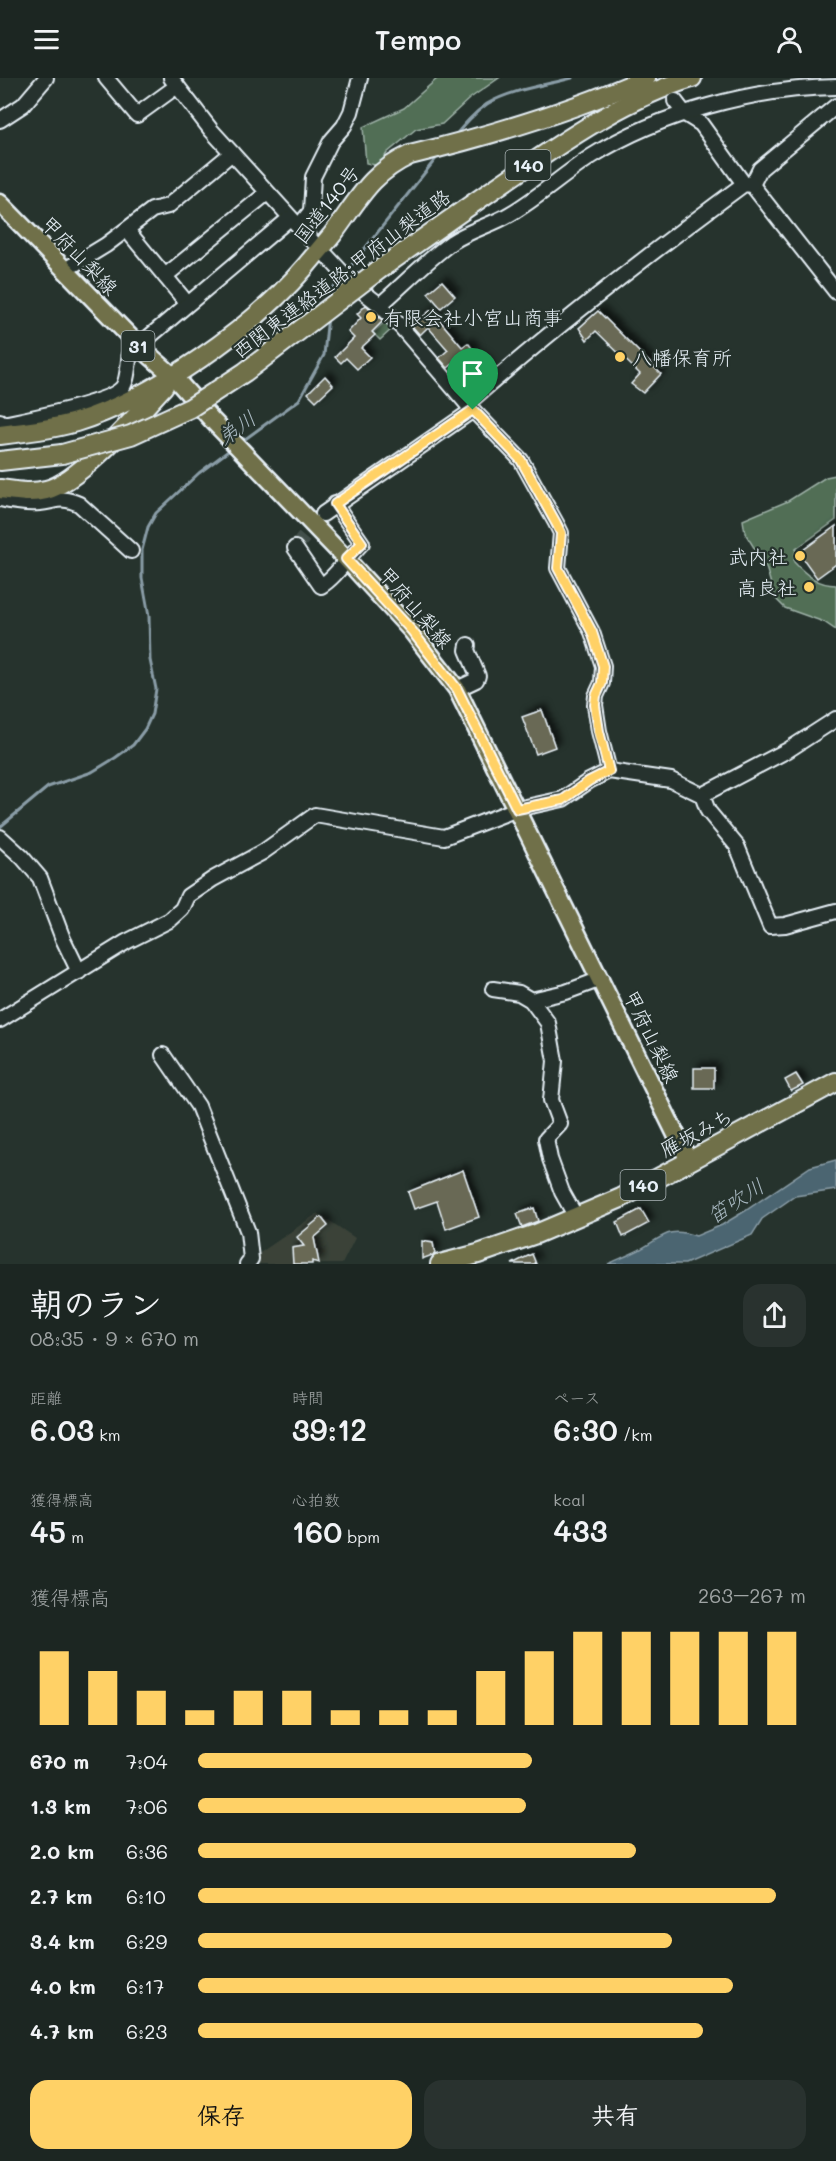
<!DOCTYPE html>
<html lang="ja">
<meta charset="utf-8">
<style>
:root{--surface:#1c2622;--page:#29322f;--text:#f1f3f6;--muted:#a0a5a5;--accent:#ffd166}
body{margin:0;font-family:Mali,"Klee One",sans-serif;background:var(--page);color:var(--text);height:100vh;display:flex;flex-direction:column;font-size:22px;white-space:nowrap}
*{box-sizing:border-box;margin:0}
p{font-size:20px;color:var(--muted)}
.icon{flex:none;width:33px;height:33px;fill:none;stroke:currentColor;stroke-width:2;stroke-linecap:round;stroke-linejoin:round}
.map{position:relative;height:1186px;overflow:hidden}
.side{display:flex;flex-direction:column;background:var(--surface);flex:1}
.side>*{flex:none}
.pin{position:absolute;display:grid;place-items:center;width:51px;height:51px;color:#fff;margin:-62px -26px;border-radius:50% 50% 50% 0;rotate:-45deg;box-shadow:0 0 6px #0007}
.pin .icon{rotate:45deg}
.round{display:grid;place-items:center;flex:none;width:63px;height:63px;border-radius:18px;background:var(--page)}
.summary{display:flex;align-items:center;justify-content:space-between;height:102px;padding:0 30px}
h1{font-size:33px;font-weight:600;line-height:45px}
.stats{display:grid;grid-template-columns:repeat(3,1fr);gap:9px;height:102px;padding:6px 30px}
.stats div{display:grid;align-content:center}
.stats b{font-size:30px;font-weight:600}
.stats small{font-size:16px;font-weight:400}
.stats p{font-size:16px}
.chart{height:168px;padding:12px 30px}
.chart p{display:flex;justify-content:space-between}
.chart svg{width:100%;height:108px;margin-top:6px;stroke:var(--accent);stroke-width:6}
.cta{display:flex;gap:12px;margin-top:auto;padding:12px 30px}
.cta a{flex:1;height:69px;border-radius:18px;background:var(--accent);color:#111;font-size:24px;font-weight:600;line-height:69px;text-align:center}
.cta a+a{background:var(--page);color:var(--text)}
ul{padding:0 30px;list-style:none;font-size:20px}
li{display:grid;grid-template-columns:96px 72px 1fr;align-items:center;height:45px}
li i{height:15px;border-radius:8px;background:var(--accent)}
header{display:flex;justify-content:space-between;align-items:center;height:78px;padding:0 30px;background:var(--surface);font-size:27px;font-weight:600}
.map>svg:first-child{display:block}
</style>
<header><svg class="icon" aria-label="menu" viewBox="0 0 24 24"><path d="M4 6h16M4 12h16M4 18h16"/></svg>Tempo<svg class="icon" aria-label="person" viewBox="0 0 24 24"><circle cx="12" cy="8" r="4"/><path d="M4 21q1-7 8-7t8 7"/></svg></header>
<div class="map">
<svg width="836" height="1186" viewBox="0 0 836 1186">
<defs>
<filter id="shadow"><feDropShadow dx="5" dy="-5" stdDeviation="3" flood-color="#0009"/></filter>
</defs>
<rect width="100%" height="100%" fill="#26332d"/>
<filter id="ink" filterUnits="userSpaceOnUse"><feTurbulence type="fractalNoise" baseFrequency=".0167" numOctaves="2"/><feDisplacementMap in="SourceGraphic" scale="12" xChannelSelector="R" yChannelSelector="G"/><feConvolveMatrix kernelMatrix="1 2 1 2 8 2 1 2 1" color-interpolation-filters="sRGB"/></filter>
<g filter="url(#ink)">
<polygon fill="#3a4339" points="318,1135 355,1160 342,1186 248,1186 251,1181"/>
<g fill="#516e55" stroke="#9cb0a6" stroke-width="1.5">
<polygon points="438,0 499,0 469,21 442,46 416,51 387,75 379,88 366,85 363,49 404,30"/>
<polygon points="387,242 394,249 380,262 373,255"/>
<path d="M 836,397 L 836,442 L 796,471 L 794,484 C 806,497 818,507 836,507 L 836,552 L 824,544 L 785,530 L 775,520 L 766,489 L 745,455 L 743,442 L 788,423 L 826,399 Z"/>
</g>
<path fill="#4b6571" stroke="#8a9da7" stroke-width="1.5" d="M 836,1082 L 836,1112 L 795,1118 L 762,1141 L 752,1157 L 685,1186 L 608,1186 C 619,1181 629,1177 639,1172 C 663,1159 668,1148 696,1158 L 722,1147 L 745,1133 L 810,1089 Z"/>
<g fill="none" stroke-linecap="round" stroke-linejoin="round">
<g stroke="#8a9da7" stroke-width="3">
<path d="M 454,59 C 464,47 474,35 487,26 C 510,12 546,7 572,0"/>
<polyline points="347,193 438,78"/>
<polyline points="329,220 333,210 341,200"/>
<polyline points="241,364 299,322 324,277 328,238"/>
<polyline points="0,749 48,709 92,694 115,680 133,667 145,651 152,636 156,611 150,582 149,538 142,500 142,472 148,449 156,435 199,395 231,371"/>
</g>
</g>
<g fill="#696954" stroke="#e8f1f8" stroke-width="1.5" filter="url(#shadow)">
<polygon points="442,203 455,218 441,230 428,215"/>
<polygon points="366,227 383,243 372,254 375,257 361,270 370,279 357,291 346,280 341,285 335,279 354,260 348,254 361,240 357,236"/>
<polygon points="431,232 462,269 468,265 474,273 464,282 461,279 448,290 439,280 448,272 428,249 420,257 412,248"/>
<polygon points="598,233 661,296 643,315 631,306 640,296 596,253 587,262 579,250"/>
<polygon points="325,298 333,307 316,323 308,315"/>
<polygon points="836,448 836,486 817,500 799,475"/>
<polygon points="542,632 555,669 536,676 522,639"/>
<rect x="694" y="990" width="20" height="20"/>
<polygon points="796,996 803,1007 791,1013 785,1002"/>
<polygon points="463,1092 479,1139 446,1151 437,1123 414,1131 408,1114"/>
<polygon points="534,1130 538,1143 522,1149 517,1136"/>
<polygon points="641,1131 649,1145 623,1159 617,1144"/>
<polygon points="321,1139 328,1148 314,1160 319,1185 312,1183 312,1186 293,1186 292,1170 304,1168 297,1159"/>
<polygon points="422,1163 433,1165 435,1176 422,1181"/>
<polygon points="532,1176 536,1186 512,1186"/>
</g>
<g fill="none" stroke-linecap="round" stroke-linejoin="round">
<polyline stroke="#43504b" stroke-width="14" stroke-dasharray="14 7" stroke-linecap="butt" points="295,470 320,440"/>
<g stroke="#e8f1f8" stroke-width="18">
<g id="minor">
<polyline points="106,0 137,37 177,8"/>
<polyline points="171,0 211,52 312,163"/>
<polyline points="675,23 685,36 701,46 744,106"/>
<polyline points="0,42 23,27 46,0"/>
<polyline points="752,107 836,214"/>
<polyline points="752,107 760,91 836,28"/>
<polyline points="299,148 311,133 313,99 331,63 344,48 351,34 360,0"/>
<polyline points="127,152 187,225"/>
<polyline points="327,178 353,206 380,227 401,249 467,326 521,382 556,445 561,455 558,490 592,554 603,588 602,605 596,618 595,627 599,653 609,693"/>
<polyline points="65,192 106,167 152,132 168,128 232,75"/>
<polyline points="165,198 267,115"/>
<path d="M 380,227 C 403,207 428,181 452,164 C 470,152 492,147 510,136 C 539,119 564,96 592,78 C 660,35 755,10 836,9"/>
<path d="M 467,326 C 556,248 649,176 744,106 L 752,107"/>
<path d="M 0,343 L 3,346 C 26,341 106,326 121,311 C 128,305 128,285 130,275 L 290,140"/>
<path d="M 0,421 C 13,424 27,426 40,425 C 57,423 62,418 79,426 L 131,473"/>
<polyline points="323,436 473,332"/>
<path d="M 295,470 L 321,508 C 336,499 348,479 362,465 L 335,426"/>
<polyline points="457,611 476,602 478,598 467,572 468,567"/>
<polyline points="702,717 788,672 836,641"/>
<polyline points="0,759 22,779 40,800 63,861 79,894"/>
<polyline points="493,911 519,915 531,922 548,945 555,983 551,1022 560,1046 546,1061 550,1081 562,1114 576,1139"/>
<polyline points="531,922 566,914 601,901"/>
<polyline points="0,942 126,864 170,842 182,831 188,818 213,801 263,774 315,737 444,759 517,731 563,721 589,703 609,693 671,702 702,717 708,733 737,768 770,848 785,847 836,833"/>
<polyline points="163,977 198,1028 248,1154 251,1181 247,1186"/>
</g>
</g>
<g stroke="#e8f1f8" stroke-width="21">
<polyline id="major" points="0,125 139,268 173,298 212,342 346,481 412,553 457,611 689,1083"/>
</g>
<g stroke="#e8f1f8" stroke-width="22">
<g id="highway">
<path d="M 376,194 C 425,159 473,125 523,91 C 576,55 630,19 692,0"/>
<path d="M 0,357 C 26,354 52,351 76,344 C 154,320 253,250 305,189 C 314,178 323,168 332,157 C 358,123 369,96 410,77 C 492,57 570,34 646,0"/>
<polyline points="0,383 62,376"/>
<path d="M 0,411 C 15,413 31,416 46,412 C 80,404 139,335 164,308"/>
<polyline points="440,1186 478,1176 536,1156 621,1120 836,1004"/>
</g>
</g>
<use href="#minor" stroke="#26332d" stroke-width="14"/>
<use href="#major" stroke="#70704a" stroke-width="16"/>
<use href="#highway" stroke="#70704a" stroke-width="18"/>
<g stroke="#e8f1f8" stroke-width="22" stroke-linecap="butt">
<polyline id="highway-bridge" points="62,376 131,357 190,330 245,294 376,194"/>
</g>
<use href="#highway-bridge" stroke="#70704a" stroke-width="18"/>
</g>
</g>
<g fill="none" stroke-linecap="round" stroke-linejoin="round" filter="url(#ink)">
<g stroke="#fff" stroke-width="12">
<polygon id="route" points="473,332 521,382 556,445 561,455 558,490 592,554 603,588 602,605 596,618 595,627 599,653 609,693 589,703 563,722 517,731 457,611 412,553 346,481 362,465 335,426"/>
</g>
<use href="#route" stroke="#ffd166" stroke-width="8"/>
</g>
<g fill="#ffd166" stroke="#26332d" stroke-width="2">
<circle cx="371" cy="239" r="6"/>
<circle cx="620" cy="279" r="6"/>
<circle cx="800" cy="478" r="6"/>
<circle cx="809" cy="509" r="6"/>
</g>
<g text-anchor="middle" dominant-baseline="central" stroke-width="4.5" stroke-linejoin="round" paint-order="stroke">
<g fill="#26332d" stroke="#aeb8bb" stroke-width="1.5">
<rect x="505.5" y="72" width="45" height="30" rx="4.5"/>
<rect x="121.5" y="253" width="33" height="30" rx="4.5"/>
<rect x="620.5" y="1092" width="45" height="30" rx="4.5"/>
</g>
<g font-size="18" font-weight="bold" fill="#e8f1f8">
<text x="528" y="87">140</text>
<text x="138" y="268">31</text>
<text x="643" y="1107">140</text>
</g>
<g font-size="20" fill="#e8f1f8" stroke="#26332d">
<text transform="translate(326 126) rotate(-52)">国道140号</text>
<text transform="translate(80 177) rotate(46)">甲府山梨線</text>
<text transform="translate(341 195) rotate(-37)">西関東連絡道路;甲府山梨道路</text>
<text transform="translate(416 529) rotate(49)">甲府山梨線</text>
<text transform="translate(652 958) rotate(64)">甲府山梨線</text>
<text transform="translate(696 1054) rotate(-28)">雁坂みち</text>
</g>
<g font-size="20" fill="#e8f1f8" stroke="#26332d" text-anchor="start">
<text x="383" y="239">有限会社小宮山商事</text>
<text x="632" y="279">八幡保育所</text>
<text x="788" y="478" text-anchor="end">武内社</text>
<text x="797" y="509" text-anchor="end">高良社</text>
</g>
<g font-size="21" font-style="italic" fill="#a9b9c2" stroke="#26332d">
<text transform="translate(236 349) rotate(-36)">弟川</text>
<text transform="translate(735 1122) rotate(-33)">笛吹川</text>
</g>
</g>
</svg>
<div class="pin" style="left:473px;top:332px;background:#1e9e55"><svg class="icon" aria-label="arrive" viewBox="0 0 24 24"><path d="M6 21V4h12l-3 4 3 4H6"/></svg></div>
</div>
<section class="side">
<div class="summary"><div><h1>朝のラン</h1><p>08:35 · 9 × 670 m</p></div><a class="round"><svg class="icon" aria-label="share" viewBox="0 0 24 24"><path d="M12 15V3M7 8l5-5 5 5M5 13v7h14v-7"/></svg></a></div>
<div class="stats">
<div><p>距離</p><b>6.03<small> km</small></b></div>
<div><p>時間</p><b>39:12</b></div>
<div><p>ペース</p><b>6:30<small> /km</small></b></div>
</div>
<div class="stats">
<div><p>獲得標高</p><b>45<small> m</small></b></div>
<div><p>心拍数</p><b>160<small> bpm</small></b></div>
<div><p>kcal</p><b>433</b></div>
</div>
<div class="chart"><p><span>獲得標高</span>263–267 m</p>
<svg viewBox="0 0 160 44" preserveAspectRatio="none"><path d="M5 44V14M15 44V22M25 44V30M35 44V38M45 44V30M55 44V30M65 44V38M75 44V38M85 44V38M95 44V22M105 44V14M115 44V6M125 44V6M135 44V6M145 44V6M155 44V6"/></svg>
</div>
<ul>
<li><b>670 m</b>7:04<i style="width:55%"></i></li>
<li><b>1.3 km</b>7:06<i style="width:54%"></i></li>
<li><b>2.0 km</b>6:36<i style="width:72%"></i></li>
<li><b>2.7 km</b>6:10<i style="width:95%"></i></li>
<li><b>3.4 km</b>6:29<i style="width:78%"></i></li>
<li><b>4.0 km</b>6:17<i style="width:88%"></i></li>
<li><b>4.7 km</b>6:23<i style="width:83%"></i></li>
</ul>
<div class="cta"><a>保存</a><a>共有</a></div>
</section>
